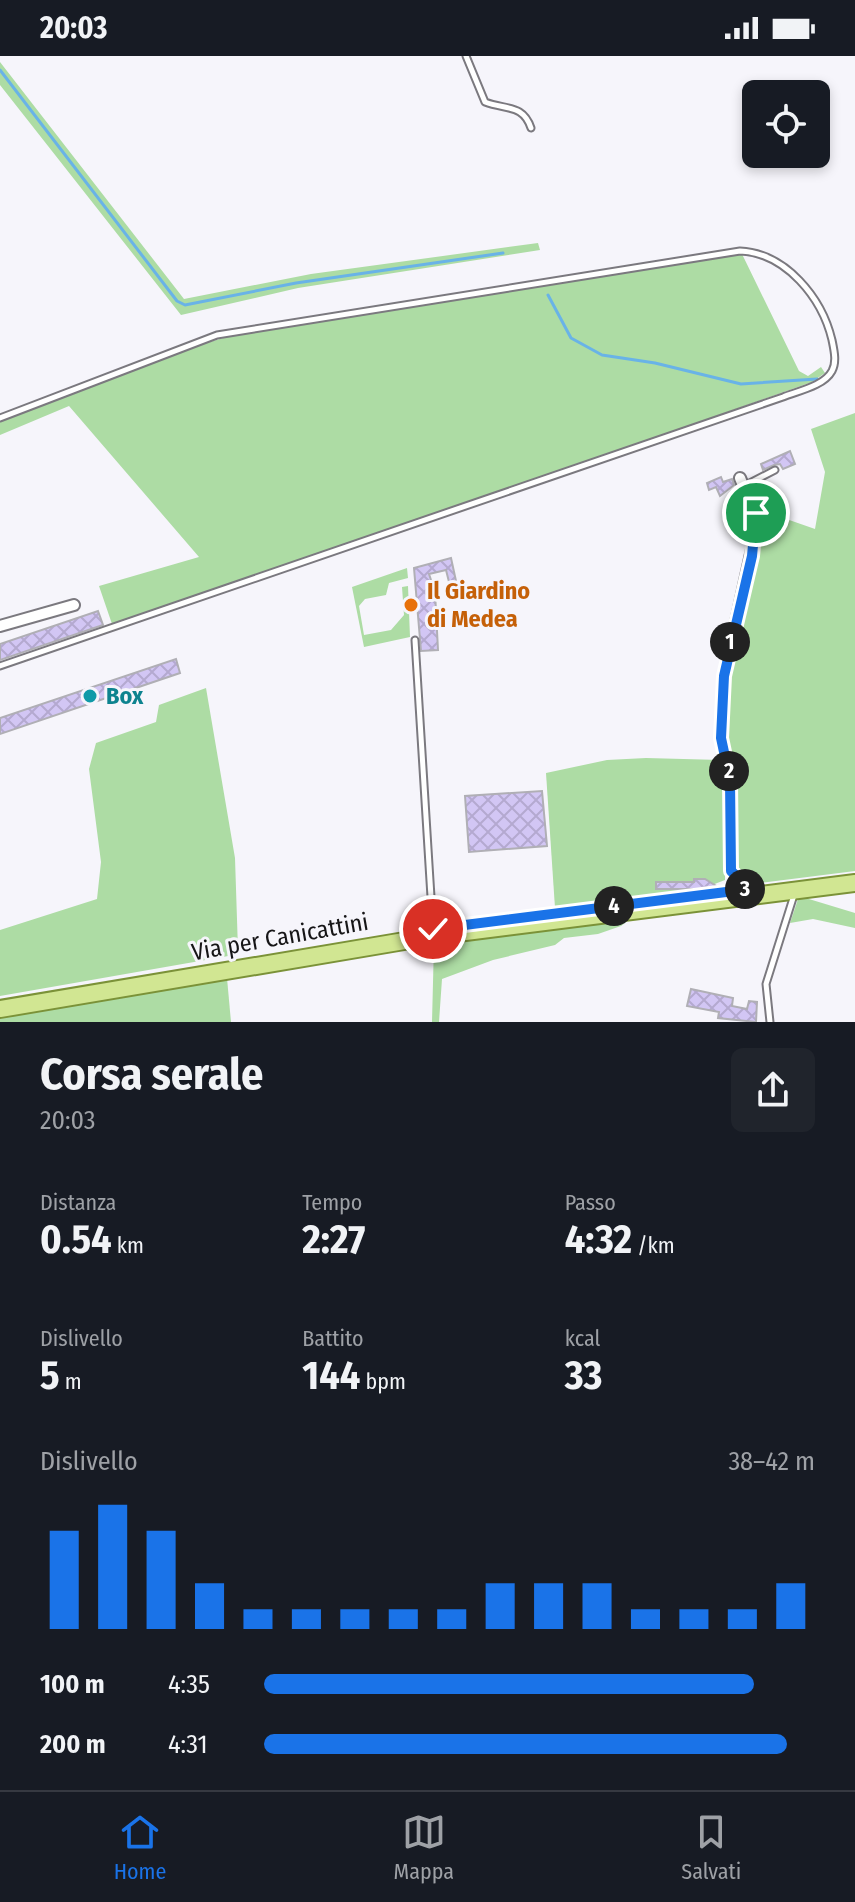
<!DOCTYPE html>
<html lang="it">
<meta charset="utf-8">
<style>
:root{--surface:#171b24;--page:#20242c;--text:#f1f3f6;--muted:#9ea1a6;--line:#363941;--accent:#1a73e8}
body{margin:0;font-family:"Fira Sans Condensed",sans-serif;background:var(--page);color:var(--text);height:100vh;display:flex;flex-direction:column;font-size:30px;white-space:nowrap}
*{box-sizing:border-box;margin:0}
p{font-size:26px;color:var(--muted)}
.icon{flex:none;width:44px;height:44px;fill:none;stroke:currentColor;stroke-width:2;stroke-linecap:round;stroke-linejoin:round}
.map{position:relative;height:966px;overflow:hidden}
.drawer{display:flex;flex-direction:column;background:var(--surface);flex:1}
.drawer>*{flex:none}
.controls{position:absolute;left:742px;top:24px;display:grid;gap:16px}
.controls a{display:grid;place-items:center;width:88px;height:88px;border-radius:12px;background:var(--surface);box-shadow:0 4px 12px #0003;font-size:40px}
.pin{position:absolute;display:grid;place-items:center;width:68px;height:68px;color:#fff;margin:-34px;border:4px solid #fff;border-radius:50%;box-shadow:0 2px 8px #0007}
.km{position:absolute;width:40px;height:40px;margin:-20px;border-radius:50%;background:#222;color:#fff;font-size:22px;line-height:40px;text-align:center}
.round{display:grid;place-items:center;flex:none;width:84px;height:84px;border-radius:12px;background:var(--page)}
.headline{display:flex;align-items:center;justify-content:space-between;height:136px;padding:0 40px}
h1{font-size:44px;font-weight:700;line-height:60px}
.metrics{display:grid;grid-template-columns:repeat(3,1fr);gap:12px;height:136px;padding:8px 40px}
.metrics div{display:grid;align-content:center}
.metrics b{font-size:40px;font-weight:700}
.metrics small{font-size:22px;font-weight:400}
.metrics p{font-size:22px}
.chart{height:224px;padding:16px 40px}
.chart p{display:flex;justify-content:space-between}
.chart svg{width:100%;height:144px;margin-top:8px;stroke:var(--accent);stroke-width:6}
ul{padding:0 40px;list-style:none;font-size:26px}
li{display:grid;grid-template-columns:128px 96px 1fr;align-items:center;height:60px}
li i{height:20px;border-radius:10px;background:var(--accent)}
.status{display:flex;justify-content:space-between;align-items:center;height:56px;padding:0 40px;background:var(--surface);direction:ltr}
.status svg{height:22px;fill:currentColor}
.dock{display:flex;justify-content:space-around;align-items:center;height:112px;border-top:2px solid var(--line);background:var(--surface);font-size:22px;color:var(--muted)}
.dock a{display:grid;justify-items:center;gap:4px}
.dock .on{color:var(--accent)}
.map>svg:first-child{display:block}
</style>
<div class="status"><b>20:03</b><svg viewBox="0 0 49 12"><path d="M0 12V9h3v3zM5 12V6h3v6zM10 12V3h3v9zM15 12V0h3v12zM26 1h20v11H26zM47 4h2v5h-2z"/></svg></div>
<div class="map">
<svg width="855" height="966" viewBox="0 0 855 966">
<defs>
<pattern id="building-cross-hatch" width="8" height="8" patternUnits="userSpaceOnUse" patternTransform="scale(2)"><rect width="8" height="8" fill="#d2c6f4"/><path d="M0 0l8 8M0 8l8-8" fill="none" stroke="#b4a9d0"/></pattern>
</defs>
<rect width="100%" height="100%" fill="#f6f5fb"/>
<g fill="#addca4">
<polygon points="0,6 184,243 311,218 538,187 540,194 298,232 181,259 0,29"/>
<polygon points="742,198 799,315 808,320 821,311 825,317 812,326 414,467 112,568 99,530 199,501 69,350 0,379 0,365 162,300 230,280"/>
<polygon points="855,357 855,815 753,828 736,817 724,689 729,602 758,453 815,473 825,416 811,373"/>
<polygon points="407,512 408,522 389,527 386,539 365,543 359,550 364,579 391,574 404,559 402,531 408,530 410,581 364,591 352,531"/>
<polygon points="206,632 235,802 238,894 234,899 0,940 0,874 97,843 101,806 89,713 96,687 156,666 159,649"/>
<polygon points="646,702 721,704 725,720 725,824 699,834 555,852 546,717 607,704"/>
<polygon points="799,840 855,857 855,872 813,863 790,867"/>
<polygon points="634,860 621,870 598,878 564,882 555,889 493,904 442,923 439,966 432,966 434,887"/>
<polygon points="227,922 231,966 0,966 0,957"/>
</g>
<g fill="none" stroke-linecap="round" stroke-linejoin="round">
<g stroke="#69b3e7" stroke-width="3">
<polyline points="0,14 177,245 185,249 296,227 503,197"/>
<polyline points="548,239 571,282 602,299 655,307 741,328 817,323"/>
</g>
</g>
<g fill="url(#building-cross-hatch)" stroke="#b0afb5" stroke-width="2">
<polygon points="790,395 795,408 783,413 780,408 774,409 763,414 761,408"/>
<polygon points="721,421 723,426 732,423 734,429 720,440 716,431 709,434 707,427"/>
<polygon points="451,502 456,525 449,526 446,514 429,518 435,536 438,594 421,595 414,512"/>
<polygon points="98,555 103,569 0,604 0,588"/>
<polygon points="176,603 180,617 0,678 0,662"/>
<polygon points="542,735 547,790 469,796 465,740"/>
<polygon points="694,823 705,823 721,833 656,833 656,826 694,826"/>
<polygon points="691,933 733,942 732,950 747,953 749,945 757,946 756,966 718,962 719,956 687,950"/>
</g>
<g fill="none" stroke-linecap="round" stroke-linejoin="round">
<g stroke="#7b797f" stroke-width="9">
<g id="service">
<path d="M 466,0 L 485,46 C 506,54 523,48 531,72"/>
<path d="M 0,362 L 217,279 L 740,195 C 786,197 822,242 832,284 C 834,294 837,306 832,315 C 824,330 798,335 783,341 L 0,610"/>
<polyline points="744,430 775,414"/>
<polyline points="415,584 433,873"/>
<polyline points="770,966 766,928 794,839"/>
</g>
</g>
<g stroke="#7b797f" stroke-width="14">
<g id="minor">
<polyline points="740,422 758,466 724,620 721,682 730,724 731,815 750,833"/>
<polyline points="0,570 74,549"/>
</g>
</g>
<g stroke="#7b9238" stroke-width="20">
<polyline id="primary" points="0,953 434,880 855,827"/>
</g>
<use href="#service" stroke="#fff" stroke-width="5"/>
<use href="#minor" stroke="#fff" stroke-width="10"/>
<use href="#primary" stroke="#d1e692" stroke-width="16"/>
</g>
<g fill="none" stroke-linecap="round" stroke-linejoin="round">
<g stroke="#fff" stroke-width="16">
<polyline id="route" points="433,873 750,833 731,815 730,724 721,682 724,620 752,500 756,457"/>
</g>
<use href="#route" stroke="#1a73e8" stroke-width="10"/>
</g>
<circle fill="#e8710a" stroke="#f6f5fb" stroke-width="3" cx="411" cy="549" r="8"/>
<circle fill="#0f9aa8" stroke="#f6f5fb" stroke-width="3" cx="90" cy="640" r="8"/>
<g text-anchor="middle" dominant-baseline="central" stroke-width="6" stroke-linejoin="round" paint-order="stroke">
<g font-size="24" font-weight="bold" fill="#c56008" stroke="#f6f5fb" text-anchor="start">
<text x="427" y="535">Il Giardino<tspan x="427" dy="28">di Medea</tspan></text>
</g>
<g font-size="24" font-weight="bold" fill="#0d838f" stroke="#f6f5fb" text-anchor="start">
<text x="106" y="640">Box</text>
</g>
<g font-size="24" fill="#161517" stroke="#f6f5fb">
<text transform="translate(280 881) rotate(-10)">Via per Canicattini</text>
</g>
</g>
</svg>
<div class="controls">
<a><svg class="icon" aria-label="locate" viewBox="0 0 24 24"><circle cx="12" cy="12" r="6"/><path d="M12 2v4M12 18v4M2 12h4M18 12h4"/></svg></a>
</div>
<div class="pin" style="left:756px;top:457px;background:#1e9e55"><svg class="icon" aria-label="arrive" viewBox="0 0 24 24"><path d="M6 21V4h12l-3 4 3 4H6"/></svg></div>
<div class="pin" style="left:433px;top:873px;background:#d93025"><svg class="icon" aria-label="check" viewBox="0 0 24 24"><path d="M5 12l5 5 9-10"/></svg></div>
<b class="km" style="left:730px;top:586px">1</b>
<b class="km" style="left:729px;top:715px">2</b>
<b class="km" style="left:745px;top:833px">3</b>
<b class="km" style="left:614px;top:850px">4</b>
</div>
<section class="drawer">
<div class="headline"><div><h1>Corsa serale</h1><p>20:03</p></div><a class="round"><svg class="icon" aria-label="share" viewBox="0 0 24 24"><path d="M12 15V3M7 8l5-5 5 5M5 13v7h14v-7"/></svg></a></div>
<div class="metrics">
<div><p>Distanza</p><b>0.54<small> km</small></b></div>
<div><p>Tempo</p><b>2:27</b></div>
<div><p>Passo</p><b>4:32<small> /km</small></b></div>
</div>
<div class="metrics">
<div><p>Dislivello</p><b>5<small> m</small></b></div>
<div><p>Battito</p><b>144<small> bpm</small></b></div>
<div><p>kcal</p><b>33</b></div>
</div>
<div class="chart"><p><span>Dislivello</span>38–42 m</p>
<svg viewBox="0 0 160 44" preserveAspectRatio="none"><path d="M5 44V14M15 44V6M25 44V14M35 44V30M45 44V38M55 44V38M65 44V38M75 44V38M85 44V38M95 44V30M105 44V30M115 44V30M125 44V38M135 44V38M145 44V38M155 44V30"/></svg>
</div>
<ul>
<li><b>100 m</b>4:35<i style="width:89%"></i></li>
<li><b>200 m</b>4:31<i style="width:95%"></i></li>
</ul>
</section>
<nav class="dock">
<a class="on"><svg class="icon" aria-label="home" viewBox="0 0 24 24"><path d="M3 11l9-7 9 7M6 9v11h12V9"/></svg>Home</a>
<a><svg class="icon" aria-label="map" viewBox="0 0 24 24"><path d="M3 6l6-2 6 2 6-2v14l-6 2-6-2-6 2zM9 4v14M15 6v14"/></svg>Mappa</a>
<a><svg class="icon" aria-label="saved" viewBox="0 0 24 24"><path d="M7 4h10v16l-5-4-5 4z"/></svg>Salvati</a>
</nav>
